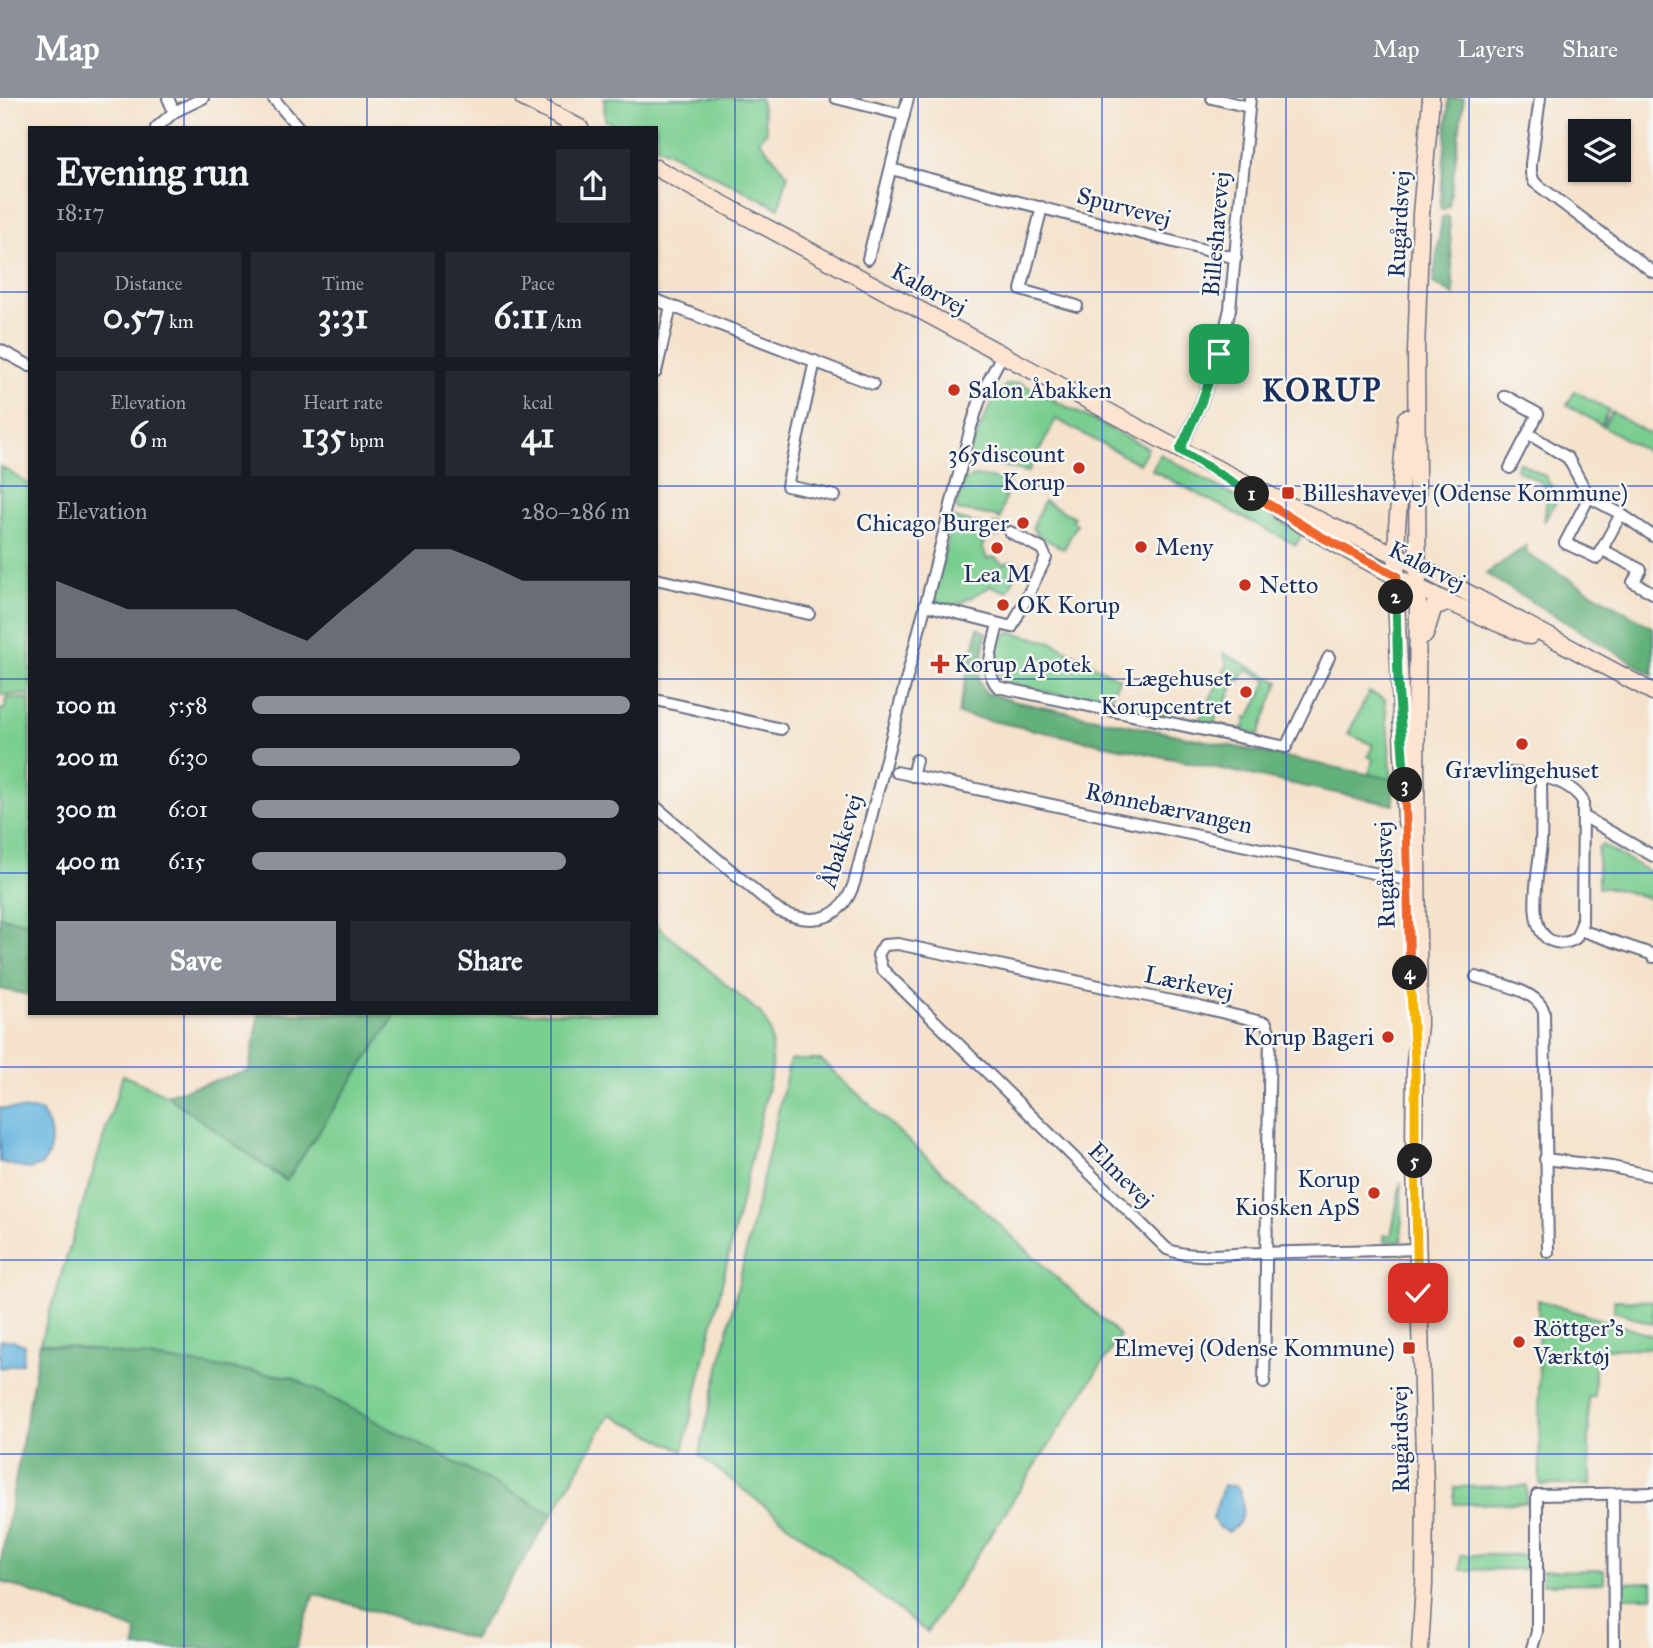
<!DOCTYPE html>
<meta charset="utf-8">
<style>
:root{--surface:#171b24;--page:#242831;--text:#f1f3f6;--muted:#9ea1a6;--accent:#8c9099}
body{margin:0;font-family:"IM FELL Great Primer",serif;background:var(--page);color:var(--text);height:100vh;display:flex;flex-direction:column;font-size:26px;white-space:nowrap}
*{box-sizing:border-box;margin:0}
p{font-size:23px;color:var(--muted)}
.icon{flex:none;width:38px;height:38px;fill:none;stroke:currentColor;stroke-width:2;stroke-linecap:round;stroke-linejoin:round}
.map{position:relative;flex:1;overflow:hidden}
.sheet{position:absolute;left:28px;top:28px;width:630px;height:889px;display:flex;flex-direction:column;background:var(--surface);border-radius:0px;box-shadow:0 2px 5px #0004}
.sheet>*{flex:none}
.fabs{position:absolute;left:1568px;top:21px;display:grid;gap:14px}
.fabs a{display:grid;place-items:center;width:63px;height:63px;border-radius:0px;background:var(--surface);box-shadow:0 2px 5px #0004;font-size:35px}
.pin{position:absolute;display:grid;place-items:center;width:60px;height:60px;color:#fff;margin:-30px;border-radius:14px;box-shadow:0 4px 10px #0006}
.km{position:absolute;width:35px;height:35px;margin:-18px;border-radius:50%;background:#222;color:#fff;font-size:19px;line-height:35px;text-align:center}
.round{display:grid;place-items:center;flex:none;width:74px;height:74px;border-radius:0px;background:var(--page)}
.head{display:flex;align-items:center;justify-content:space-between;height:119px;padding:0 28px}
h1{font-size:38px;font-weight:800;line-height:52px}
.metrics{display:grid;grid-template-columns:repeat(3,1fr);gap:10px;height:119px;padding:7px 28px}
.metrics div{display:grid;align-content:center;border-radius:0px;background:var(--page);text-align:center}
.metrics b{font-size:35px;font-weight:800}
.metrics small{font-size:19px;font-weight:400}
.metrics p{font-size:19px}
.chart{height:196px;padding:14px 28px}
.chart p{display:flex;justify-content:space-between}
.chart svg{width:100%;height:126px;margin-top:7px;fill:var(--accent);opacity:.7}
.primary-button{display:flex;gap:14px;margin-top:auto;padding:14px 28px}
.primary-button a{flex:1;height:80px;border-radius:0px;background:var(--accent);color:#fff;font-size:28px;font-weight:800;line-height:80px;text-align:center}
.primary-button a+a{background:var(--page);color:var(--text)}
ul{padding:0 28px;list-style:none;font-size:23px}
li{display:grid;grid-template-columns:112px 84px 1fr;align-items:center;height:52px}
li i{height:18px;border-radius:9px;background:var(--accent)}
header{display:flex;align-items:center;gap:42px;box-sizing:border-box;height:98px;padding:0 35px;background:var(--accent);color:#fff}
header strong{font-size:33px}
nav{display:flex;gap:38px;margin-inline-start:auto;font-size:24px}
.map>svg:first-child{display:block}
</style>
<header>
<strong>Map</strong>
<nav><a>Map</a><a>Layers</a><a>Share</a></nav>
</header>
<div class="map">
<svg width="1653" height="1550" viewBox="0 0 1653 1550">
<rect width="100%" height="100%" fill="#f6f6f2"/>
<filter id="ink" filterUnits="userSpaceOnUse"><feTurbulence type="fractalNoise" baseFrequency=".0143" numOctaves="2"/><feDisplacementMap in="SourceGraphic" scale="14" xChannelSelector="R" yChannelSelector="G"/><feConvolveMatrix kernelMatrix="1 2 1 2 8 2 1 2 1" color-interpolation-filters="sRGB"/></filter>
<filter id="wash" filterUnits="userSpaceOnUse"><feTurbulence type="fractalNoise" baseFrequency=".00686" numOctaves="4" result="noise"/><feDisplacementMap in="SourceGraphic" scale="28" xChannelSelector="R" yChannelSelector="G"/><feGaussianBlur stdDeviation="1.57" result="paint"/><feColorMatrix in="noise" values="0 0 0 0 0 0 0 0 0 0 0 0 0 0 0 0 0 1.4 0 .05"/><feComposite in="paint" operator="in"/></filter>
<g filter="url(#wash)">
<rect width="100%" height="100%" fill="#f5e2cb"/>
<g fill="#7ace90" stroke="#4a7e77" stroke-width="2">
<polygon points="604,0 760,0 767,33 759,42 788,77 779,110 656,48 656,30 620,30 605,22"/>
<path d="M 1020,285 L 1148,350 L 1139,366 L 1056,321 L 1028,374 L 970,360 L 970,355 C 976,340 993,292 1009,286 C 1012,285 1016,286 1020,285 Z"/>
<polygon points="1575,293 1609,312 1601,327 1567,307"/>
<polygon points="1612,314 1653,338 1653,347 1649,355 1603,328"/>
<polygon points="1160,356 1302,436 1296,447 1152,372"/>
<polygon points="1519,364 1545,378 1558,400 1544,424 1548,392 1541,384 1516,371"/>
<polygon points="0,368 30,387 30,597 0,597"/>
<path d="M 977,378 L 1009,383 L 1000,421 L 995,418 L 958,412 L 956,409 C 959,395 959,380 977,378 Z"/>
<polygon points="1044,403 1074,419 1072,423 1077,426 1064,451 1035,436 1036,433 1032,431"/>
<path d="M 953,420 L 988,428 L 996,426 L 1004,429 L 999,438 L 986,441 L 982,448 L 987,461 L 994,459 L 1003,466 L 1012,463 L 1021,468 L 1007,494 L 991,488 C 977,495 940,524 934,496 Z"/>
<path d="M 1009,534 L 1052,544 L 1120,581 L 1107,604 L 1117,606 L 1107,607 L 1009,586 C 990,576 995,546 1009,534 Z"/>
<polygon points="1223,555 1279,584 1258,637 1233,632 1233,630 1244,631 1246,619 1249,620 1268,582 1246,571 1238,586 1235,585 1223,610 1217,614 1215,626 1223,628 1223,631 1132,613 1130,609 1140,610 1145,604 1175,619 1200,621 1227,567"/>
<polygon points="1369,594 1385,602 1392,681 1369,676 1373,661 1368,658 1373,647 1348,636"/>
<polygon points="6,600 30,601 30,858 25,824 0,819 0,611 5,611"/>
<polygon points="1602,747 1653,776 1653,810 1652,812 1649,810 1652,801 1613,790 1598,790 1598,750"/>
<path d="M 656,827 L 761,916 C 777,940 769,944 772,971 L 683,1353 L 610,1316 L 553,1416 L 291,1279 L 40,1245 L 123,977 L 166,997 L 286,1083 L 397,915 L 656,915 Z"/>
<polygon points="790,962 821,962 1120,1238 927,1534 699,1357"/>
<polygon points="1401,1084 1402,1141 1401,1143 1384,1144 1384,1137 1391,1138"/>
<polygon points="1538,1202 1653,1238 1653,1250 1596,1251 1594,1299 1588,1299 1590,1387 1540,1387"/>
<polygon points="1614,1202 1653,1203 1653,1226 1614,1213"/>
<polygon points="1527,1388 1527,1405 1454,1406 1454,1389"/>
<polygon points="1460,1457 1527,1457 1527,1471 1460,1472"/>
<polygon points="1604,1472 1604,1485 1542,1486 1542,1473"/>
<polygon points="1653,1484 1653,1499 1620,1499 1620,1485"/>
</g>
<g fill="#63b17a" stroke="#3f706c" stroke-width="2">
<polygon points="1449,0 1464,0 1449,108 1445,111 1440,111"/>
<polygon points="1447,118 1449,120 1454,197 1433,185 1442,119"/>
<polygon points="1526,448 1527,456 1653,530 1653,577 1486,476"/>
<polygon points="978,530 987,535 978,581 986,595 1012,603 1392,681 1394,707 958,616"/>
<polygon points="0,819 25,824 30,819 30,897 0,891"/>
<polygon points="259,915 397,915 286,1083 166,997 249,973"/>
<polygon points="40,1245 291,1279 553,1416 473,1541 314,1496 296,1550 135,1550 137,1533 0,1483 0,1468"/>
</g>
<g fill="#63b4de" stroke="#3f729e" stroke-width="2">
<path d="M 0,1010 L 41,1013 C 53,1030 55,1050 42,1067 L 29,1071 L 0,1064 Z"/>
<polygon points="0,1242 12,1242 24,1247 23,1265 0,1270"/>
<path d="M 1223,1388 L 1237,1388 C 1246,1404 1245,1426 1228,1434 L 1219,1430 L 1213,1420 Z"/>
</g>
</g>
<g filter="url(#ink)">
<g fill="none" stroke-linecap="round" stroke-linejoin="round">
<g stroke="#676e84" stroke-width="14">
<g id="street">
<polyline points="168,0 174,14"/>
<polyline points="273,0 299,30"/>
<polyline points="836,0 904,17"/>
<polyline points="1212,0 1249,9"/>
<polyline points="1540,0 1531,66 1531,75 1534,84 1653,174"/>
<polyline points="156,30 174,14 203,0"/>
<polyline points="891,71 1236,160"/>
<polyline points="1042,109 1021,192 1077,208"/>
<polyline points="868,161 908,0"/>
<polyline points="656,202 873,286"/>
<polyline points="0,252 30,268"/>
<polyline points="815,263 787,388 835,398"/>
<polyline points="656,274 671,208"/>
<polyline points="1505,298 1538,316 1510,370"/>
<polyline points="1529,336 1568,360 1589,399 1621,416"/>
<polyline points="1180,352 1201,305 1219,256 1230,211 1250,0"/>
<polyline points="1589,399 1565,445 1597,460 1621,416 1653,438"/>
<polyline points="1601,451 1641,472 1633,484 1653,495"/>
<polyline points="656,481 809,516"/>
<polyline points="925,507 1012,529 1046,460 1042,451 1010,434"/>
<path d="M 998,526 C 994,546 982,573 998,589 L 1286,649 L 1329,559"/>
<polyline points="656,602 781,631"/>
<polyline points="896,674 1407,782 1417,782"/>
<path d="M 1506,675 C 1533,676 1567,679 1583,703 L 1582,825 L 1576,840 C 1569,845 1563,846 1555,844 C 1522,836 1540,768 1541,744 C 1542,722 1541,699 1541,677"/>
<polyline points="912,678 916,662"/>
<path d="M 656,709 L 779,813 C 815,829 843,822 855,782 L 971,329 L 982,295 L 1002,257"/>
<polyline points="1583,718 1653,758"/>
<polyline points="1580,832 1651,856 1653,859"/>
<path d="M 1476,879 C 1496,885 1538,892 1544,914 L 1548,1154"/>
<polyline points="1545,1061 1612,1069 1653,1078"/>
<path d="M 1264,1285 L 1270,936 L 1266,925 L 1200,909 L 898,846 L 884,847 L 878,857 L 882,871 L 1167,1151 C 1191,1162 1232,1155 1259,1155 C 1312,1153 1364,1153 1417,1151"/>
<polyline points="1613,1395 1614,1550"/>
<polyline points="1532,1550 1537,1534 1537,1397 1653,1395"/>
</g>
</g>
<g stroke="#676e84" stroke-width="19">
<g id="secondary">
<polyline points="523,0 580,30"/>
<polyline points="656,70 1180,352 1331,428 1397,457 1653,594"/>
<path d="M 1281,414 C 1360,462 1443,506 1530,538"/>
<polyline points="1425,537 1434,508 1449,505"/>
<polyline points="1406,724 1396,499 1397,429 1406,320"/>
<polyline points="1420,1550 1424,1487 1425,1388 1414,1036 1415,964 1419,927 1416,677 1418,507 1416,254 1421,116 1431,0"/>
</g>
</g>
<use href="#street" stroke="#fff" stroke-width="10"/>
<use href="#secondary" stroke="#fde4d0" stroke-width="16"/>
</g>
</g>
<g fill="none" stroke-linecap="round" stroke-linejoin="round" filter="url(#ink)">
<g stroke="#fff" stroke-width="14">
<polyline id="split-1" points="1219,256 1201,305 1180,352 1252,396"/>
</g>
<g stroke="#fff" stroke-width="14">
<polyline id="split-2" points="1252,396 1320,438 1397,478 1396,499"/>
</g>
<g stroke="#fff" stroke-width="14">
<polyline id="split-3" points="1396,499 1398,585 1405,687"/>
</g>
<g stroke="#fff" stroke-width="14">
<polyline id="split-4" points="1405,687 1410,875"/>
</g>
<g stroke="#fff" stroke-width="14">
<polyline id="split-5" points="1410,875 1415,964 1415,1063"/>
</g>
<g stroke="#fff" stroke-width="14">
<polyline id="split-6" points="1415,1063 1418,1195"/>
</g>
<use href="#split-1" stroke="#22a559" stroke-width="9"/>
<use href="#split-2" stroke="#f0652b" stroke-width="9"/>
<use href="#split-3" stroke="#22a559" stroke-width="9"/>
<use href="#split-4" stroke="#f0652b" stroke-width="9"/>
<use href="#split-5" stroke="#f5b400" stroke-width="9"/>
<use href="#split-6" stroke="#f5b400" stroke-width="9"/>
</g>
<path fill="none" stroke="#1d4ed8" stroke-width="2" stroke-opacity="0.55" d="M 184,0 L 184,30M 367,0 L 367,30M 551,0 L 551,30M 735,0 L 735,1550M 918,0 L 918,1550M 1102,0 L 1102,1550M 1286,0 L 1286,1550M 1469,0 L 1469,1550M 0,194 L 30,194M 656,194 L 1653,194M 0,388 L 30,388M 656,388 L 1653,388M 0,581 L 30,581M 656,581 L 1653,581M 0,775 L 30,775M 656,775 L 1653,775M 184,915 L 184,1550M 367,915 L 367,1550M 551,915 L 551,1550M 0,969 L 1653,969M 0,1162 L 1653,1162M 0,1356 L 1653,1356"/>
<g fill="#c8321e" stroke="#f6f6f2" stroke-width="2.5">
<circle cx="954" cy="292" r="7"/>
<circle cx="1079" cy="370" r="7"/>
<rect x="1281" y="388" width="14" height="14" rx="3.5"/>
<circle cx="1023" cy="425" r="7"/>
<circle cx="1141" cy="449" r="7"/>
<circle cx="997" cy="450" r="7"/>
<circle cx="1245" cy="487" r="7"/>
<circle cx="1003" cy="507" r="7"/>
<path d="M936.5 555.5h7v7h7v7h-7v7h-7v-7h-7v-7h7z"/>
<circle cx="1246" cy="594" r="7"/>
<circle cx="1522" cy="646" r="7"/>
<circle cx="1388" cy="939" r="7"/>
<circle cx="1374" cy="1095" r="7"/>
<circle cx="1519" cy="1244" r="7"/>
<rect x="1402" y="1243" width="14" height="14" rx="3.5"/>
</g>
<g text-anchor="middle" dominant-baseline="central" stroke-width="5" stroke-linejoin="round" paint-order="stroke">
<g font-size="24" fill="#1b2f5e" stroke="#f6f6f2">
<text transform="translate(1124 109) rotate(15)">Spurvevej</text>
<text transform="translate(1399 126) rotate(-87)">Rugårdsvej</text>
<text transform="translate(1216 136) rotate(-85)">Billeshavevej</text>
<text transform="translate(929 191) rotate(29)">Kalørvej</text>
<text transform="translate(1427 468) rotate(27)">Kalørvej</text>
<text transform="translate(1169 710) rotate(12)">Rønnebærvangen</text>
<text transform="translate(841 743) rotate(-73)">Åbakkevej</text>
<text transform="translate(1385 777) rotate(-92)">Rugårdsvej</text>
<text transform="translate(1189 885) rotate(12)">Lærkevej</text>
<text transform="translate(1121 1077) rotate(45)">Elmevej</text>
<text transform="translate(1400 1341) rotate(-91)">Rugårdsvej</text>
</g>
<g font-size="24" fill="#1b2f5e" stroke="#f6f6f2" text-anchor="start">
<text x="968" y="292">Salon Åbakken</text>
<text x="1065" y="356" text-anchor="end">365discount<tspan x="1065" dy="28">Korup</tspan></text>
<text x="1302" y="395">Billeshavevej (Odense Kommune)</text>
<text x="1009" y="425" text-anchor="end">Chicago Burger</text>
<text x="1155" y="449">Meny</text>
<text x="997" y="476" text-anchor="middle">Lea M</text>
<text x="1259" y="487">Netto</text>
<text x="1017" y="507">OK Korup</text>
<text x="954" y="566">Korup Apotek</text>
<text x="1232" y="580" text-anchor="end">Lægehuset<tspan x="1232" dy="28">Korupcentret</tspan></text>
<text x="1522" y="672" text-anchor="middle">Grævlingehuset</text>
<text x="1374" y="939" text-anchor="end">Korup Bageri</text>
<text x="1360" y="1081" text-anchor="end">Korup<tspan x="1360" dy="28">Kiosken ApS</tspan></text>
<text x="1533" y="1230">Röttger's<tspan x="1533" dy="28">Værktøj</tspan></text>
<text x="1395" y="1250" text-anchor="end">Elmevej (Odense Kommune)</text>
</g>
<g font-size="32" font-weight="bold" letter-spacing="2" fill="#1b2f5e" stroke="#f6f6f2">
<text x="1322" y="292">KORUP</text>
</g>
</g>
</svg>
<div class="fabs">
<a><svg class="icon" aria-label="layers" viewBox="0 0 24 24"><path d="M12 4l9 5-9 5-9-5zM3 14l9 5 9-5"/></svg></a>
</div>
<div class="pin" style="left:1219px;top:256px;background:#1e9e55"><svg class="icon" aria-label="arrive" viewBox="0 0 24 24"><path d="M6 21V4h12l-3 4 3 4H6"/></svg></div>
<div class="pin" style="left:1418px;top:1195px;background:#d93025"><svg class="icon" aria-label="check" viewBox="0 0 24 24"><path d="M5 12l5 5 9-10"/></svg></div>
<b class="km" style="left:1252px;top:396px">1</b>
<b class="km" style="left:1396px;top:499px">2</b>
<b class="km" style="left:1405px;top:687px">3</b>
<b class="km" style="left:1410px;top:875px">4</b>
<b class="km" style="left:1415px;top:1063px">5</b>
<section class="sheet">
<div class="head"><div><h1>Evening run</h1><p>18:17</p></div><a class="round"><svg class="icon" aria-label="share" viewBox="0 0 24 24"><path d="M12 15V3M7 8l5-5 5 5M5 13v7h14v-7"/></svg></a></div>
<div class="metrics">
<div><p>Distance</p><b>0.57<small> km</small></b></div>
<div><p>Time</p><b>3:31</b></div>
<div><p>Pace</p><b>6:11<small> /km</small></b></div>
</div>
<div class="metrics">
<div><p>Elevation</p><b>6<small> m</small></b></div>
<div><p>Heart rate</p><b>135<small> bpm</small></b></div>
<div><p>kcal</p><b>41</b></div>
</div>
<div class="chart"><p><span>Elevation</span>280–286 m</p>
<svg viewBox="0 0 160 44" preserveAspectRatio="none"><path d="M0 44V17L10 22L20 27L30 27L40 27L50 27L60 33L70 38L80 27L90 17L100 6L110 6L120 11L130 17L140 17L150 17L160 17V44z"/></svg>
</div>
<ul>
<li><b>100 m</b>5:58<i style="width:100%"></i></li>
<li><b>200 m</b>6:30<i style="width:71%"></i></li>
<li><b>300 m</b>6:01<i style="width:97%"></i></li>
<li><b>400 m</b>6:15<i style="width:83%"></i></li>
</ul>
<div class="primary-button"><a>Save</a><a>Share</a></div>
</section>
</div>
